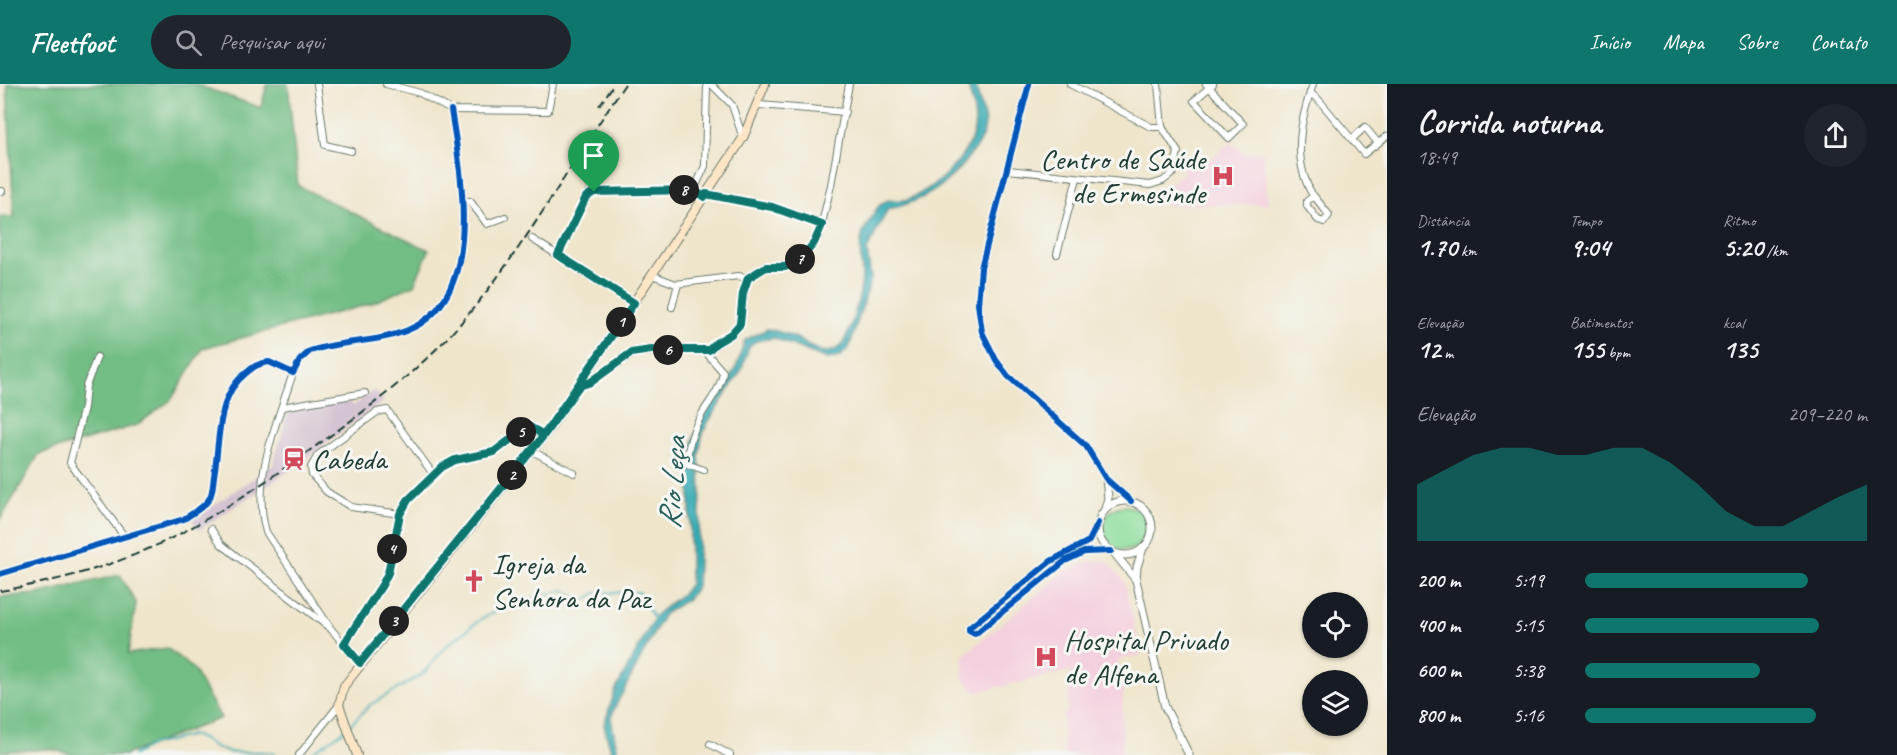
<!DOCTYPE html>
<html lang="pt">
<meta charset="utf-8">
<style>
:root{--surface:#171b24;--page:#20242c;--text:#f1f3f6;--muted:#9ea1a6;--accent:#0f766e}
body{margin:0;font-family:Caveat,sans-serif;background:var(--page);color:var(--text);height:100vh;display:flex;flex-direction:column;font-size:22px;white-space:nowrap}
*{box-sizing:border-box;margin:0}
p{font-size:20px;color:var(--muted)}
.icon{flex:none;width:33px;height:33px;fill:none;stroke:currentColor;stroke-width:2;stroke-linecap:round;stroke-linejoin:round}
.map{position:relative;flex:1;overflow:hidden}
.drawer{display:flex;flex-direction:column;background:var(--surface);width:510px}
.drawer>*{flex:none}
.tools{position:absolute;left:1302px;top:508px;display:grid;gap:12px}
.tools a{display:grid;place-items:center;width:66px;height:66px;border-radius:50%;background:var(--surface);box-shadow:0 2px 4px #0004;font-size:30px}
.pin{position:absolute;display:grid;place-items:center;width:51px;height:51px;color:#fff;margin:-62px -26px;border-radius:50% 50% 50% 0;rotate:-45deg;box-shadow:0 0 6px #0007}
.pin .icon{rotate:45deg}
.km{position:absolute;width:30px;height:30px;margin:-15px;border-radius:50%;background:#222;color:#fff;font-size:16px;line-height:30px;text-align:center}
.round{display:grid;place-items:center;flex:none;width:63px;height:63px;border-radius:32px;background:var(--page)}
.summary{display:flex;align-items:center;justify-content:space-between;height:102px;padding:0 30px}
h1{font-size:33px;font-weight:600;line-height:45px}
.figures{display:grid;grid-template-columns:repeat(3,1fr);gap:9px;height:102px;padding:6px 30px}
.figures div{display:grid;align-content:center}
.figures b{font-size:26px;font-weight:600}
.figures small{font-size:16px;font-weight:400}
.figures p{font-size:16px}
.chart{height:168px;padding:12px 30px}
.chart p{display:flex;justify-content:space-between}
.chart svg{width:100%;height:108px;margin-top:6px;fill:var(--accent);opacity:.7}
ul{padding:0 30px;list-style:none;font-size:20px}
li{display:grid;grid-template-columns:96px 72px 1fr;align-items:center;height:45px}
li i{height:15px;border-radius:8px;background:var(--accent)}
header{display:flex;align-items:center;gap:36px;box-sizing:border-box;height:84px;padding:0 30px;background:var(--accent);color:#fff}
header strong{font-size:28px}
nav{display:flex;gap:33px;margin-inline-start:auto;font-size:21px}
.search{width:420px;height:54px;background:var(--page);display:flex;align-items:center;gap:15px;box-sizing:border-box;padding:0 21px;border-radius:33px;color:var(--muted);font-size:22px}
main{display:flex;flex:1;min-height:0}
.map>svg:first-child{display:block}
</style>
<header>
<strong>Fleetfoot</strong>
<div class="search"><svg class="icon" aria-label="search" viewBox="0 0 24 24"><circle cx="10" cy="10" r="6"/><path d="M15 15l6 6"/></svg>Pesquisar aqui</div>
<nav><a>Início</a><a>Mapa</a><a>Sobre</a><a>Contato</a></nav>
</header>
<main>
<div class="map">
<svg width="1387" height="671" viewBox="0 0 1387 671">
<rect width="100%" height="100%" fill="#f6f6f2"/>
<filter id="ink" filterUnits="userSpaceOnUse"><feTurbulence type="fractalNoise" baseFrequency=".0167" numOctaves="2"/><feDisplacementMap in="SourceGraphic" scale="12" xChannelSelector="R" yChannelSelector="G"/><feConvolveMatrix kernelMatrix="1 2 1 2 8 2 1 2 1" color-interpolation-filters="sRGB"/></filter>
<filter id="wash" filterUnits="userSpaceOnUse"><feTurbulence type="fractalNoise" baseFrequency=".008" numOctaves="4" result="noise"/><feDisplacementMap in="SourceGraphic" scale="24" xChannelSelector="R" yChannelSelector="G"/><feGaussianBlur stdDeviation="1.35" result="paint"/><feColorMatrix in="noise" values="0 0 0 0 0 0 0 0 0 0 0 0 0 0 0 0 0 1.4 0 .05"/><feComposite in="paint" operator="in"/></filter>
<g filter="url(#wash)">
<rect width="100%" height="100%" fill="#efe5cb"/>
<g fill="#f4cfde">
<polygon points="1231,58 1243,69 1263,68 1268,120 1165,121 1166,103 1183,89 1185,76 1201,69 1209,76"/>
<polygon points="1091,476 1107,478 1124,496 1141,571 1118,576 1123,605 1122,671 1064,671 1063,630 1067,629 1071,587 976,608 963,595 964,571 1064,488"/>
</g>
<polygon fill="#d0bdce" points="374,306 384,317 292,385 199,446 192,436 273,381 288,329 347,315 353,322"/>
<circle fill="#8ede9d" stroke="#568e68" stroke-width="1.5" cx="1125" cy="444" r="22"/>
<g fill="#72bd84" stroke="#487d5c" stroke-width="1.5">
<polygon points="7,0 195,0 261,24 267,0 288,0 298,102 429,166 414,201 370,220 203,264 171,316 137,341 39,370 0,436 0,132 14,133"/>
<polygon points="120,491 136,519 128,570 167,564 193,585 221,634 125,671 73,671 49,665 0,668 0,513 37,510"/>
</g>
<path fill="#39abb4" stroke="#2c7474" stroke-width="1.5" d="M 976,0 C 977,14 985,28 985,41 C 984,53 978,61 971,70 C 949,100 925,118 888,125 L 867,166 L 871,195 L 849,264 L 839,273 L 827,275 L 774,254 L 756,257 L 749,263 L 741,287 L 708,338 L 702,352 L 699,371 L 701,406 L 697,502 L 688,515 L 664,530 L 615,623 L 611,634 L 618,671 L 612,671 L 604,641 L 615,607 L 656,531 L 684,508 L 690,500 L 690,381 L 693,358 L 699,339 L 736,284 L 745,256 L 767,245 C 777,247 785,249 794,253 C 807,259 824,276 839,263 C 850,255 863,203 862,189 C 861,171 857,157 867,141 C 873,131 879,116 891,116 C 898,116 904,117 909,115 C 936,103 967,76 974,46 C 977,32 971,15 968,1 Z"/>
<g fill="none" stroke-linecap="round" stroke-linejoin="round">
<g stroke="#39abb4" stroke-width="2">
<polyline points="518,519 564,506 583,517 596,509 639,508 654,535"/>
<polyline points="503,525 513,521"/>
<polyline points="350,641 370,621 423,590 445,563 481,535 495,528"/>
<path d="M 133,671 L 152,661 L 193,651 C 205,655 215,665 228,668 C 245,671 261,664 276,671"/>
<polyline points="309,671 346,645"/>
</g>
</g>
</g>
<g filter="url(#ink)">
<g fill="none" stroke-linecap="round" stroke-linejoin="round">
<g stroke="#687869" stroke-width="8">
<g id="minor">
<polyline points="317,0 325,61 351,67"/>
<polyline points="386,0 420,9 451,26 548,27 553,0"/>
<polyline points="711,0 732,21 743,54"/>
<polyline points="1070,0 1151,43 1162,43"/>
<polyline points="1206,0 1209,3 1243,40 1229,54 1194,17 1213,0"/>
<path d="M 1313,0 C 1300,37 1292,75 1312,110 L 1314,112 L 1329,131 L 1324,138 L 1318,136 L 1307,122 L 1307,117 L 1314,112"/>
<polyline points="1310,9 1318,15 1364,70 1387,52"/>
<polyline points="759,21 845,28"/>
<polyline points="1352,55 1365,43 1378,59"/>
<polyline points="1008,86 1150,101 1163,97 1173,89 1178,68 1162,43 1158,0"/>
<polyline points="694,106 705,82 707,0"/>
<polyline points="0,107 2,107"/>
<polyline points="706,110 772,123 822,141"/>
<polyline points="464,118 470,117 487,140 505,133"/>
<polyline points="532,155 634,219"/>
<polyline points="1057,170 1077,94"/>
<polyline points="558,171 589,109 694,106"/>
<polyline points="652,191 676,200 738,192 748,194"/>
<polyline points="672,223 678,200"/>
<polyline points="709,266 736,247 742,231 745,201 751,191 766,183 793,181 806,169 819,152 831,101 849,0"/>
<polyline points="97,273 86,302 84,323 70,379 124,452"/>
<path d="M 293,289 C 277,339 251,395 266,448 L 331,545"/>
<polyline points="579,302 591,298 635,268 709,266"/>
<polyline points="282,323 365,309"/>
<polyline points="532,367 574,389"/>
<path d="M 704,386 L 687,380 C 687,364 693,345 702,330 C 710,316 721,305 723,288 L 709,272 L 709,266"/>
<polyline points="400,430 351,423 327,408 312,391 311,383 318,371 377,328 387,326 433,390"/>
<polyline points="1098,439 1089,457 1051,477 969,544 969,547 975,550 1065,477 1084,468 1111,467"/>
<polyline points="211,445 221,460 331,545 360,579"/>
<path d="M 0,490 L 184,435 C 192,429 204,424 209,415 C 213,409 213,399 214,392 C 220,359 216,312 245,290 C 253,283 258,279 269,278 L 293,289 L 300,276 L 310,267 C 342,256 377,259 408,246 C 486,214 461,90 451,26"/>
<polyline points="344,560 382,501 388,489 400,430 408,416 442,383 455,376 494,368 528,343 544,351"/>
<polyline points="710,660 730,671"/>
<polyline points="299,671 339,621"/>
</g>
</g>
<g stroke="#687869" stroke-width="9">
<g id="tertiary">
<polyline points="1029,0 981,184 978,220 982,248 996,276 1008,292 1086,362 1106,395 1131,417"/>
<circle cx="1125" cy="444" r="27"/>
<polyline points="1105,425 1108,414 1106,395"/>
<polyline points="1143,464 1137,483 1136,496 1165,623 1189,671"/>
<polyline points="1115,470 1136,496"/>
</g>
</g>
<g stroke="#687869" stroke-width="10">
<polyline id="secondary" points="357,671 339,621 344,602 551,343 743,54 765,0"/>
</g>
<use href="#minor" stroke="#fff" stroke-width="6"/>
<use href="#tertiary" stroke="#fff" stroke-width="7"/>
<use href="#secondary" stroke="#fde5c5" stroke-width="8"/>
<g stroke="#1f3d34" stroke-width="2" stroke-dasharray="9 4.5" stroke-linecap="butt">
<polyline points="599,22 614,0"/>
<path d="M 0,507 C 51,498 101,486 148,465 C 201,442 249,409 296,376 C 356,334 419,289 466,233 C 527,161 572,77 625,0"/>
</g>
<g stroke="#f6f6f2" stroke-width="10">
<g id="cycleway">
<polyline points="1029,0 981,184 978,220 982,248 996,276 1008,292 1086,362 1106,395 1131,417"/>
<polyline points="1098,439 1089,457 1051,477 969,544 969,547 975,550 1065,477 1084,468 1111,467"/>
<path d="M 0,490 L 184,435 C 192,429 204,424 209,415 C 213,409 213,399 214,392 C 220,359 216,312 245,290 C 253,283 258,279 269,278 L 293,289 L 300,276 L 310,267 C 342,256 377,259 408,246 C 486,214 461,90 451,26"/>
</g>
</g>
<use href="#cycleway" stroke="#0057b8" stroke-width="6"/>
</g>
</g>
<g fill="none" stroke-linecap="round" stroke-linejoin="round" filter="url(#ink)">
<g stroke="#fff" stroke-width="12">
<polyline id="route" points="594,108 586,113 558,171 634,219 544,351 360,579 344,560 382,501 388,489 400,430 408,416 442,383 455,376 494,368 528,342 544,351 579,302 591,298 631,269 651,266 709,266 716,259 731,250 740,240 743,209 748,194 766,183 785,183 799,177 814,159 822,141 772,123 706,110 704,113 694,106 594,108"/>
</g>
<use href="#route" stroke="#0f766e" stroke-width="8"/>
</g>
<defs>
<g id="hospital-bare" transform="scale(1.8)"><path d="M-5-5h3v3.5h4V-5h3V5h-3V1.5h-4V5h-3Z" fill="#d1495b" stroke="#f6f6f2" stroke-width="2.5" paint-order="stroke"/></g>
<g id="station-bare" transform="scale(1.8)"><path d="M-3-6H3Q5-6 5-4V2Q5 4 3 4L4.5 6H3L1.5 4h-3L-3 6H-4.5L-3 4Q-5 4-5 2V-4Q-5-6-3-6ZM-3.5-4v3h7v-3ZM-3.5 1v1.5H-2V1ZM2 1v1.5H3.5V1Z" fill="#d1495b" stroke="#f6f6f2" stroke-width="2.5" paint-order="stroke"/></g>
<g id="church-bare" transform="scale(1.8)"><path d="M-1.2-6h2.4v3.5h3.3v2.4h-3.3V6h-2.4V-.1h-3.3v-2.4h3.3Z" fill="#d1495b" stroke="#f6f6f2" stroke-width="2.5" paint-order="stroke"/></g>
</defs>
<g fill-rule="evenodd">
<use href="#hospital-bare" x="1223" y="92"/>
<use href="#station-bare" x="294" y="375"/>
<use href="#church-bare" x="474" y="497"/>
<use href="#hospital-bare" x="1046" y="573"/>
</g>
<g text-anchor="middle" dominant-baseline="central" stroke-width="6" stroke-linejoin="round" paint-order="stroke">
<g font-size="30" fill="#1f3d34" stroke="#f6f6f2" text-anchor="start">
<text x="1205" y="75" text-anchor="end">Centro de Saúde<tspan x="1205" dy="34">de Ermesinde</tspan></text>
<text x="312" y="375">Cabeda</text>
<text x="492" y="480">Igreja da<tspan x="492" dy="34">Senhora da Paz</tspan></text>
<text x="1064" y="556">Hospital Privado<tspan x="1064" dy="34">de Alfena</tspan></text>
</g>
<g font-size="32" font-style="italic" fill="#275e5a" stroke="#f6f6f2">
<text transform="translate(672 399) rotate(-86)">Rio Leça</text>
</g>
</g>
</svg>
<div class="tools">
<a><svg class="icon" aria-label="locate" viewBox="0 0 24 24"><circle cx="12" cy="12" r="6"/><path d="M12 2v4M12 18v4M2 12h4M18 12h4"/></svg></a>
<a><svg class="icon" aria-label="layers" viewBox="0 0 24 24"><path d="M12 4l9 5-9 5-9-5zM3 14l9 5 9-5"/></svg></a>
</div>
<div class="pin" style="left:594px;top:108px;background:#1e9e55"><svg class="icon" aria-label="arrive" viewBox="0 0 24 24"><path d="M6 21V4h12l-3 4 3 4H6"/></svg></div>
<b class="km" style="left:621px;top:238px">1</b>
<b class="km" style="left:512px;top:391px">2</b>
<b class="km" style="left:394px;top:537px">3</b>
<b class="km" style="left:392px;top:465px">4</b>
<b class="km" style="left:521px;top:348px">5</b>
<b class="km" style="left:668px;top:266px">6</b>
<b class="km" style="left:800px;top:175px">7</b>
<b class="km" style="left:684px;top:106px">8</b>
</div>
<section class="drawer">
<div class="summary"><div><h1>Corrida noturna</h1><p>18:49</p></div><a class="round"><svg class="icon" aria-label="share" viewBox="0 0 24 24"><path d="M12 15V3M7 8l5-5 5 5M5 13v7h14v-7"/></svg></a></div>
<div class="figures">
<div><p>Distância</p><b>1.70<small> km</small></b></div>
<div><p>Tempo</p><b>9:04</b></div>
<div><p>Ritmo</p><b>5:20<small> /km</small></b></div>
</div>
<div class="figures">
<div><p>Elevação</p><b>12<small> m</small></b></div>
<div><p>Batimentos</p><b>155<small> bpm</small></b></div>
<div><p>kcal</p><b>135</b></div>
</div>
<div class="chart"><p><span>Elevação</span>209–220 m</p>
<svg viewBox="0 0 160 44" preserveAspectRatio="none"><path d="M0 44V21L10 15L20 9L30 6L40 6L50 9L60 9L70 6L80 6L90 12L100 21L110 32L120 38L130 38L140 32L150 26L160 21V44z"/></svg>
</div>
<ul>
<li><b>200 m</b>5:19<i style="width:79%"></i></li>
<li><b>400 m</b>5:15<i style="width:83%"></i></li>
<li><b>600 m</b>5:38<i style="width:62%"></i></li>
<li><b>800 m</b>5:16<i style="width:82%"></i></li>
</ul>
</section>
</main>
